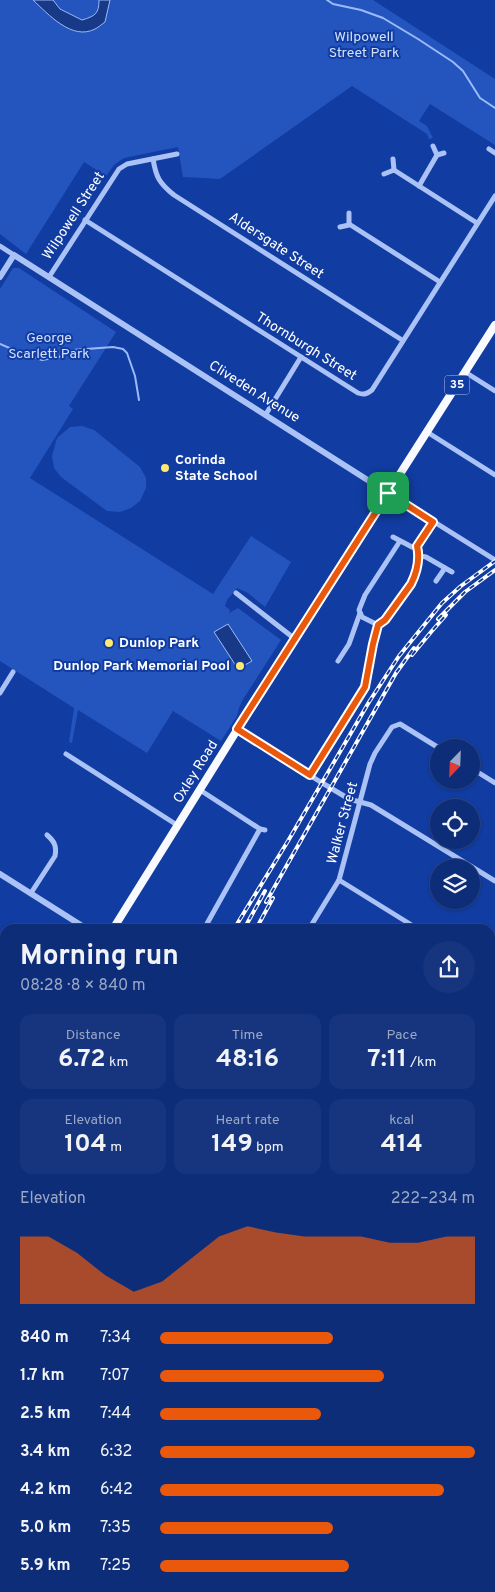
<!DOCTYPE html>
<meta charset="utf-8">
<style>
:root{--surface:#0d2d79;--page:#16357e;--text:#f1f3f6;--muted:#9aa8c6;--line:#2d498a;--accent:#ea580c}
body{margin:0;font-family:Overpass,sans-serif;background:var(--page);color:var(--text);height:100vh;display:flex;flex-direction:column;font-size:19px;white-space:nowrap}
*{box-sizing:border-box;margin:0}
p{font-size:16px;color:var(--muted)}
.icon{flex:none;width:28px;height:28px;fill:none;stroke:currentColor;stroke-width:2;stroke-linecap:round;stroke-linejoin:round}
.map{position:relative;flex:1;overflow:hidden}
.side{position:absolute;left:0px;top:924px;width:495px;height:669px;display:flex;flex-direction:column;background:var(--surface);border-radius:15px 15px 0 0;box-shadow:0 1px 4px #0004,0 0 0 1px var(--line)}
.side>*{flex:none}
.needle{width:32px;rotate:203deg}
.tools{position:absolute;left:430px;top:739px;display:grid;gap:10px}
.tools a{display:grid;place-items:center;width:50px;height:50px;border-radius:50%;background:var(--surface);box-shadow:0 1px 4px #0004,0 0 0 1px var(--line);font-size:25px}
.pin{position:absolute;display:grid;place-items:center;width:42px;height:42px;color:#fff;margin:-21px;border-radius:10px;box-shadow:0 2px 8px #0006}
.round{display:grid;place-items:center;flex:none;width:52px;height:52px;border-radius:26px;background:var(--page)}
.summary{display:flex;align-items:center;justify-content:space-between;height:85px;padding:0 20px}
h1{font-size:28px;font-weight:700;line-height:38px}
.metrics{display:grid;grid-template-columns:repeat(3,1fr);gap:8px;height:85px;padding:5px 20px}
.metrics div{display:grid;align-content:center;border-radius:12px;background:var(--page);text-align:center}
.metrics b{font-size:25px;font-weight:700}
.metrics small{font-size:14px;font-weight:400}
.metrics p{font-size:14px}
.chart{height:140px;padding:10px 20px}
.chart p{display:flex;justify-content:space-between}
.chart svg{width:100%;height:90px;margin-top:5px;fill:var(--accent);opacity:.7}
ul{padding:0 20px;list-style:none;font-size:16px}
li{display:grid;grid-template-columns:80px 60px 1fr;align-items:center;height:38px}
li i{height:12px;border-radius:6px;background:var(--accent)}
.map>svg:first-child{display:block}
</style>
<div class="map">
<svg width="495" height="1592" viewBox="0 0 495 1592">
<rect width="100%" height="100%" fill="#113ca1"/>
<g fill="#2455bf">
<polygon points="0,0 33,0 66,27 78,32 110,4 110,0 373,0 495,79 495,145 430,104 419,121 427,126 433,138 429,139 427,134 352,86 220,179 183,177 178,147 124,158 114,165 106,176 84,162 26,254 0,234"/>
<path d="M 53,0 L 99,0 C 99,14 95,16 82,20 L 60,9 Z"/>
<polygon points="13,268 19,268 116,332 69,406 73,409 30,478 213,594 251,536 291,562 265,607 248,593 237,588 227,600 225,606 230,610 229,613 238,608 281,640 242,701 239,708 237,716 221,741 173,711 147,753 78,710 72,743 69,742 74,708 0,661 0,289"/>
<polygon points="82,426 94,430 140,467 146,478 146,488 140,501 131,508 120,512 107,511 61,477 54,468 52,456 57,438 70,427"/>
<polygon points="495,1158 495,1250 490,1260 490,1165"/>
<polygon points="371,1588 427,1588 427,1592 370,1592"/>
</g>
<g fill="#183987" stroke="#9cbaf8">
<path d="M 33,0 L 53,0 L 60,9 L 82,20 C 95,16 99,14 99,0 L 110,0 L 105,22 C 102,24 99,27 95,29 C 72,41 48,14 33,0 Z"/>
<polygon points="228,624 252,661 238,669 214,632"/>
<polygon points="495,1250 495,1592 427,1592 427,1588 490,1588 490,1260"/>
</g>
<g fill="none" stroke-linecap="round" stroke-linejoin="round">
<g stroke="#9cbaf8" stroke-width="2">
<polyline points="327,0 333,4 361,10 383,18 418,39 453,62 463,71 480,98 495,108"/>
<polyline points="0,344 21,353 42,360 59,357 73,350 113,347 123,349 127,353 135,376 139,400"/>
</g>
<g stroke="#aac2f5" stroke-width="5">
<polyline points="433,146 437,155 444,153"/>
<polyline points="489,149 495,153"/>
<path d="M 153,159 C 156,177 159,183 174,195 L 402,340"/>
<polyline points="394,170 477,223"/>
<polyline points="384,174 394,170 393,159"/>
<polyline points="419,186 437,155"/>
<path d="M 85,220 L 358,393 C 364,395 367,394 372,390 L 495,196"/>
<polyline points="349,224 440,282"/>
<polyline points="340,227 349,225 349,213"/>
<polyline points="0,246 14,255"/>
<polyline points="49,277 119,169 127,164 177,154"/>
<polyline points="465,372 495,391"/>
<polyline points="266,414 301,357"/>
<polyline points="427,432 495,475"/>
<polyline points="388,493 495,560"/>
<polyline points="393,537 412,547 417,547 433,522"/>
<polyline points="436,581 445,568"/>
<polyline points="236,593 295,639"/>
<polyline points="378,625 362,617 359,610 365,595 400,541"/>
<polyline points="338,661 349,644 360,613"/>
<polyline points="0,693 13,672"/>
<polyline points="237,729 319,781 349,799 371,805 495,881"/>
<polyline points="66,754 177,825"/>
<polyline points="471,768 495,783"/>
<polyline points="310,775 365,687 373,644 378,625 385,619 411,584 414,578 420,556 426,557 452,572"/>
<polyline points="200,790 260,829 265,830"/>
<polyline points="339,880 418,929"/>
<path d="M 31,893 L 55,856 C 57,846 54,841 47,835"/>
<polyline points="204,929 260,829"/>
<polyline points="309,929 339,880 370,764 375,753 392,727 400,724 439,748"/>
<polyline points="490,960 495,960"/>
<polyline points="490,1007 495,1011"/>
<polyline points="0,1015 5,1018"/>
<polyline points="490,1099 495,1098"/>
<polyline points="0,1195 5,1198"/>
<polyline points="0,1422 5,1416"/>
<polyline points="0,1488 4,1479"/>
<polyline points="175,1588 182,1592"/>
<polyline points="216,1592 219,1588"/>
</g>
<g stroke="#aac2f5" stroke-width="6">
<polyline points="0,277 14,255 388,493"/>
<polyline points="0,874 87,929"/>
</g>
<g stroke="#f8faff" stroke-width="8">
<polyline points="113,929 252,706 495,325"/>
<polyline points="0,1107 5,1099"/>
</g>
<g stroke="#fff" stroke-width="4">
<g id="rail">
<polyline points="438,619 465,592 495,570"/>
<polyline points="412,655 431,632 446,615"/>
<polyline points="266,902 396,673 414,648"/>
<polyline points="234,929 288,841 369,702 399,656 442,603 461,586 495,561"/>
<polyline points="244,929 265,891"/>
<polyline points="256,929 273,898"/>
<polyline points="0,1319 5,1310"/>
<polyline points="0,1340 5,1332"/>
<polyline points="0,1362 5,1354"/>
<polyline points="0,1383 5,1375"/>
</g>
</g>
<use href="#rail" stroke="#113ca1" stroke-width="2" stroke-dasharray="5.5" stroke-linecap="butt"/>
</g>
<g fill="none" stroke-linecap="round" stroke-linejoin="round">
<g stroke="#fff" stroke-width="10">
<path id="route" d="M 388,493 L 433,522 L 417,546 C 420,559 417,572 411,584 L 385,620 L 378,625 L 373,644 L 365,687 L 310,775 L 237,729 Z"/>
</g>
<use href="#route" stroke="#ea580c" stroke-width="6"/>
</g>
<g fill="#ffe96e" stroke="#113ca1" stroke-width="2">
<circle cx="165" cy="468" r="5"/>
<circle cx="109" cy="643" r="5"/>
<circle cx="240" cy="666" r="5"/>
</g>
<g text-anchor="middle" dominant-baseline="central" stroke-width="4" stroke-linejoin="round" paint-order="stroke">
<rect fill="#113ca1" stroke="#b8c4e3" stroke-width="1" x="444.5" y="375.5" width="25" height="19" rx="4"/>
<g font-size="12" font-weight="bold" fill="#fff">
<text x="457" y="385">35</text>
</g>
<g font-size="14" fill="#d3e1fe" stroke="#113ca1">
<text x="364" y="37">Wilpowell<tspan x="364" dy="16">Street Park</tspan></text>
<text x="49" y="338">George<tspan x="49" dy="16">Scarlett Park</tspan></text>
</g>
<g font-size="14" fill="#fff" stroke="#113ca1">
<text transform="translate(74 216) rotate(-57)">Wilpowell Street</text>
<text transform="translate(276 246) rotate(33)">Aldersgate Street</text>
<text transform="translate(306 347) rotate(32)">Thornburgh Street</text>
<text transform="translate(254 392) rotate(32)">Cliveden Avenue</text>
<text transform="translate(196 772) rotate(-58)">Oxley Road</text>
<text transform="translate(343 823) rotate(-75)">Walker Street</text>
</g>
<g font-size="14" font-weight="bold" fill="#fff" stroke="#113ca1" text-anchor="start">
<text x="175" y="460">Corinda<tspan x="175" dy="16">State School</tspan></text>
<text x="119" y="643">Dunlop Park</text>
<text x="230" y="666" text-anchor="end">Dunlop Park Memorial Pool</text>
</g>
</g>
</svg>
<div class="tools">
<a><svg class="needle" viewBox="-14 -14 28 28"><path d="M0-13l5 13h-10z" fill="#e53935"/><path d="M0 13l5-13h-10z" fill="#9aa8c6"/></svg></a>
<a><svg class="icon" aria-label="locate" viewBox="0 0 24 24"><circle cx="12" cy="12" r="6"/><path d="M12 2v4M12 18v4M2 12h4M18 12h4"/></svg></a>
<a><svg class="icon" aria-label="layers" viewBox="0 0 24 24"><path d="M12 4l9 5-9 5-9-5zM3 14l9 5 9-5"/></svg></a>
</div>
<div class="pin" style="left:388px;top:493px;background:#1e9e55"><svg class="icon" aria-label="arrive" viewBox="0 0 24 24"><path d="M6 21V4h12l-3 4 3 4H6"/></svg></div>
<section class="side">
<div class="summary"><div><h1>Morning run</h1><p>08:28 · 8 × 840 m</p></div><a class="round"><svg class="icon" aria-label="share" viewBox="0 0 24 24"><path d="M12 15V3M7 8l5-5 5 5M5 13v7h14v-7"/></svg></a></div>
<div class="metrics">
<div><p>Distance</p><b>6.72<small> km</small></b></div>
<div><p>Time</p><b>48:16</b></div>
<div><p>Pace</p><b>7:11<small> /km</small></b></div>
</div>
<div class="metrics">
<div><p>Elevation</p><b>104<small> m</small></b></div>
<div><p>Heart rate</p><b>149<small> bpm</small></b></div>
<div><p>kcal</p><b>414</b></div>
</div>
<div class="chart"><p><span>Elevation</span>222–234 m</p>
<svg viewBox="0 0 160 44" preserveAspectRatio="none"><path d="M0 44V11L10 11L20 19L30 30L40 38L50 33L60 22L70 11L80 6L90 9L100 11L110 11L120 11L130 14L140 14L150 11L160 11V44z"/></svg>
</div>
<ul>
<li><b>840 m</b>7:34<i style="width:55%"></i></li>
<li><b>1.7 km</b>7:07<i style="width:71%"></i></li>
<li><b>2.5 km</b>7:44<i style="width:51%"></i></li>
<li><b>3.4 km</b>6:32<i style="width:100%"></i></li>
<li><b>4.2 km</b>6:42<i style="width:90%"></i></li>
<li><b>5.0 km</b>7:35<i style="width:55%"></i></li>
<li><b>5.9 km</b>7:25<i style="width:60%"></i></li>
</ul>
</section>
</div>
